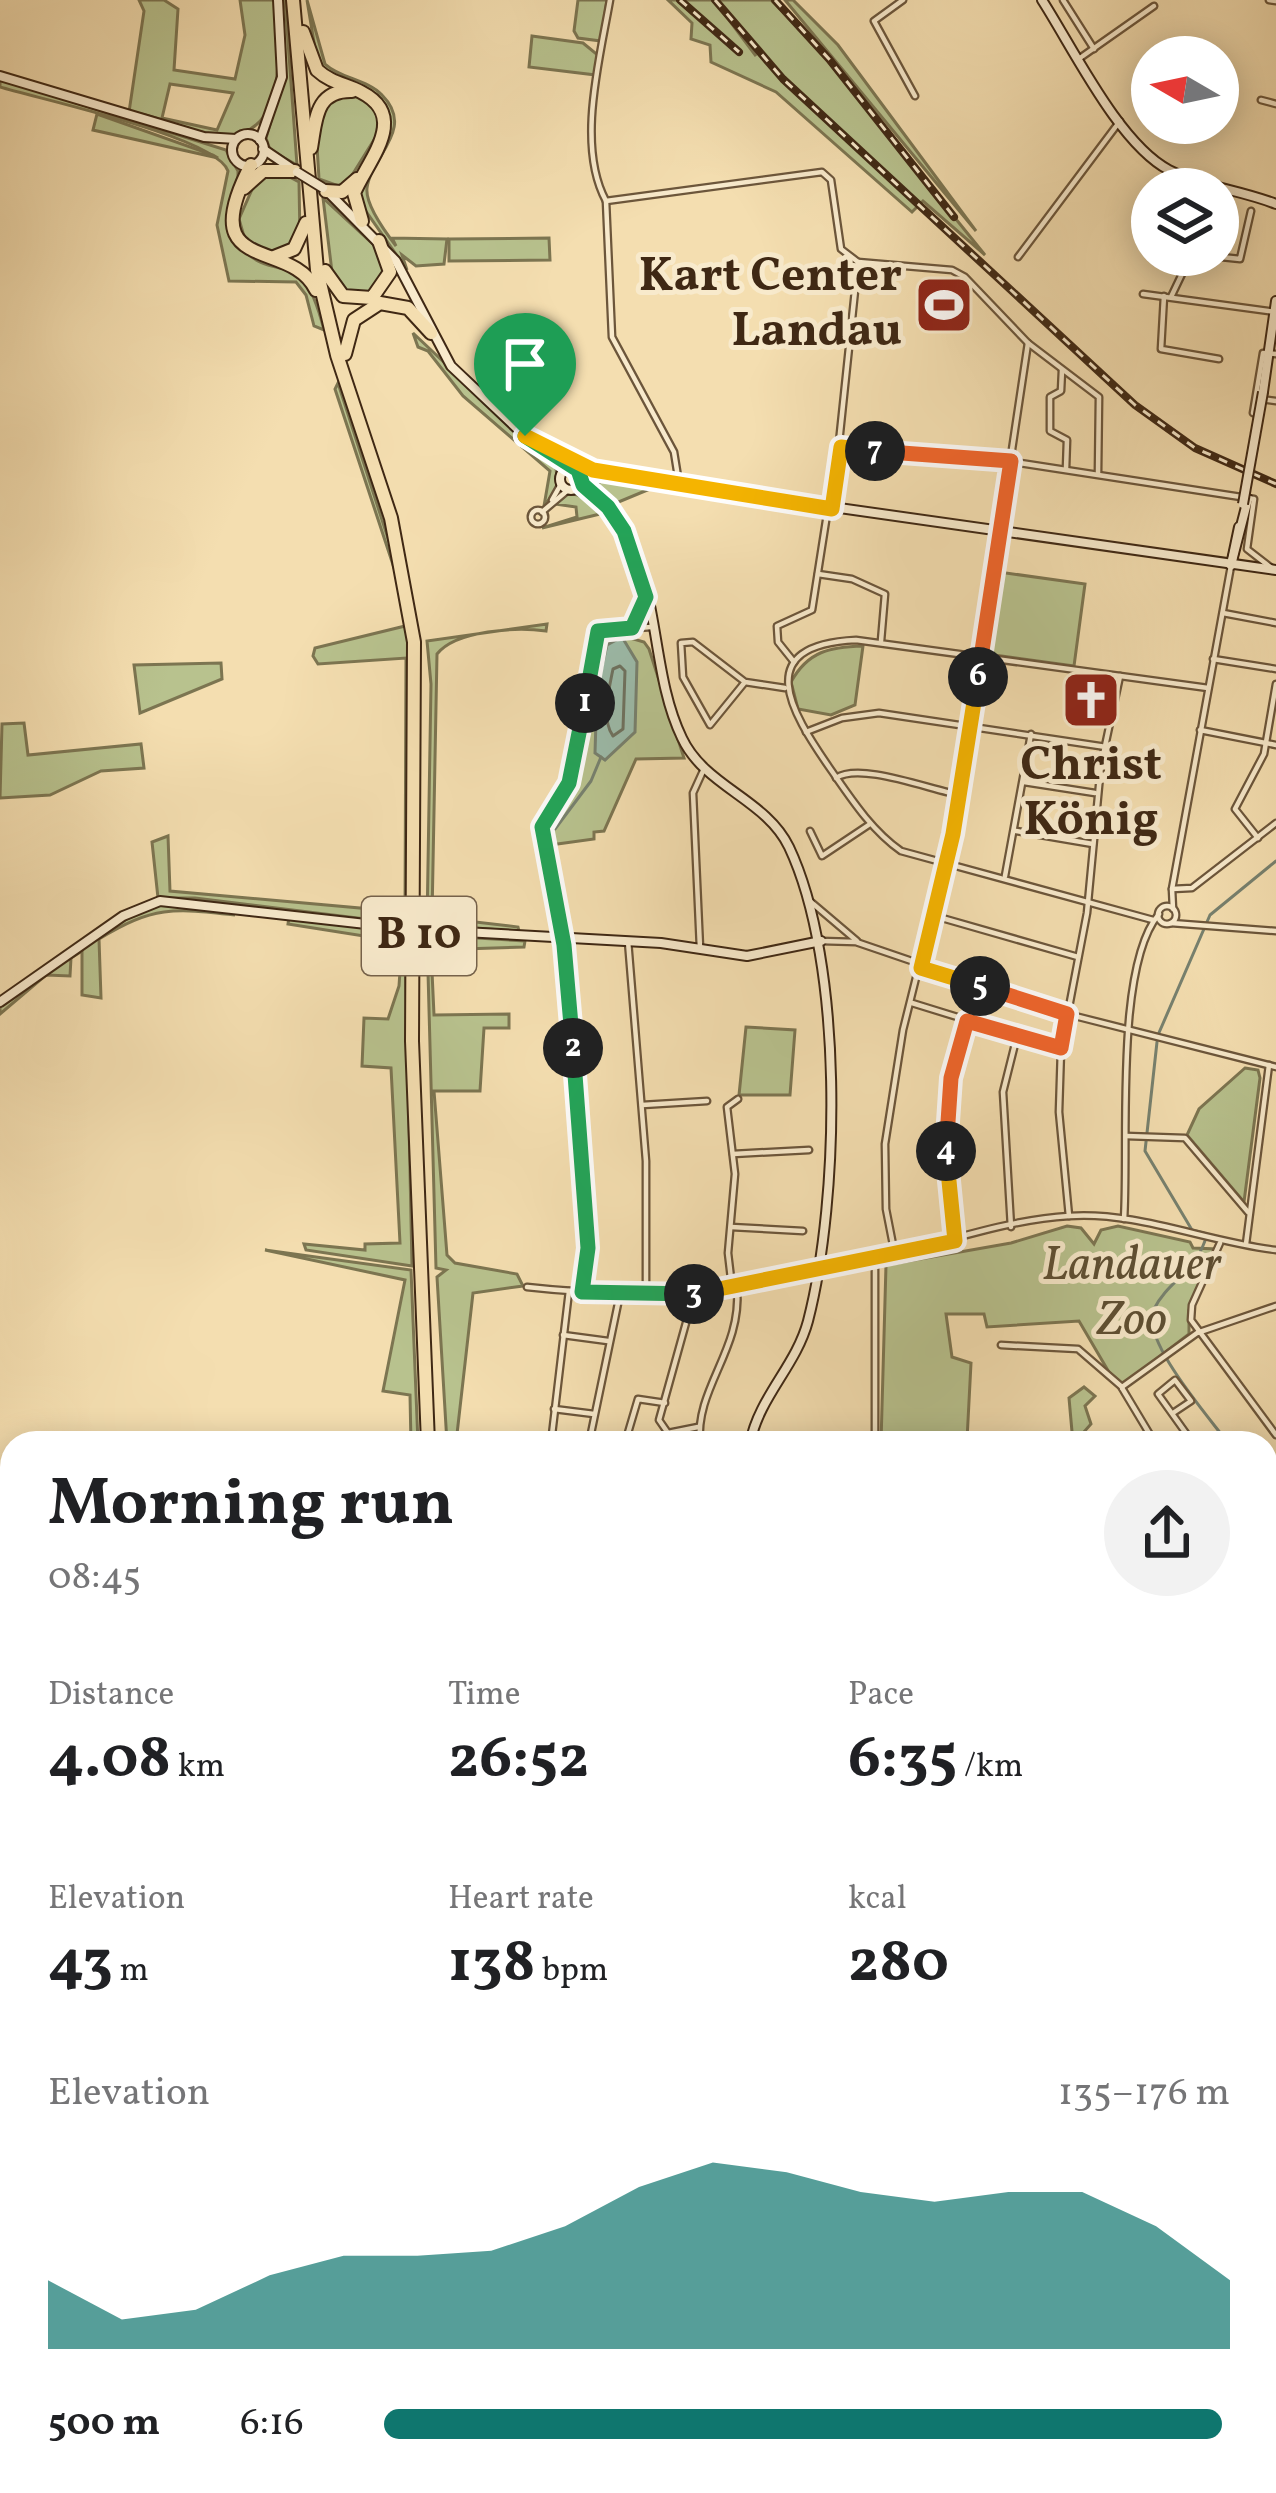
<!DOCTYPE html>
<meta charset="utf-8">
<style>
:root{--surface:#fff;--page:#f2f2f2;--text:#202124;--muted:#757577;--accent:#0f766e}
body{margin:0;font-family:Vollkorn,serif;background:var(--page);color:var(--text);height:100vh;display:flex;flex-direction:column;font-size:45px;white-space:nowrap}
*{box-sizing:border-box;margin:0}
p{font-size:39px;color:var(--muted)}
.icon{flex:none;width:66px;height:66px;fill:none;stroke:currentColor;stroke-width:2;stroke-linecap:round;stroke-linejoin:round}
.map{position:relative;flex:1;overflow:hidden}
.sheet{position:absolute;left:0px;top:1431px;width:1278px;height:1062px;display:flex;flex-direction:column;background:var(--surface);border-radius:36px 36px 0 0;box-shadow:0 6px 30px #0003}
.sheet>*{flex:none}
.needle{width:78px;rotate:279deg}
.buttons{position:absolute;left:1131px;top:36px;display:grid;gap:24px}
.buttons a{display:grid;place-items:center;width:108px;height:108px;border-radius:50%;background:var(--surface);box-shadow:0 6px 30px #0003;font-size:60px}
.pin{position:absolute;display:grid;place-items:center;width:102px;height:102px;color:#fff;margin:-123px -51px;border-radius:50% 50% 50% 0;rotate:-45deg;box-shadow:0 0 12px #0007}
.pin .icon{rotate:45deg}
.km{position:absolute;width:60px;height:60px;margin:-30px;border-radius:50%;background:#222;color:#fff;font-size:33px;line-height:60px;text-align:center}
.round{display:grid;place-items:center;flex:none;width:126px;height:126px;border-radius:63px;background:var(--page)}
.summary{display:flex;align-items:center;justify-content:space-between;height:204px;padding:0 48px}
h1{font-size:66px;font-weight:700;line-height:90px}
.stats{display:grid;grid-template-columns:repeat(3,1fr);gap:18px;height:204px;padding:12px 48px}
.stats div{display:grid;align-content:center}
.stats b{font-size:60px;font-weight:700}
.stats small{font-size:33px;font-weight:400}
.stats p{font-size:33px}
.chart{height:336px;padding:24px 48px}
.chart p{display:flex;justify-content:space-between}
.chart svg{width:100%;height:216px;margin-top:12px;fill:var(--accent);opacity:.7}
ul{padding:0 48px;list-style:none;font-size:39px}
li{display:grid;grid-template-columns:192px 144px 1fr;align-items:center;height:90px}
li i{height:30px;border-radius:15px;background:var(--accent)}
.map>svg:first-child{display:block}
</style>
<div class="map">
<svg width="1276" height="2493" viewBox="0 0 1276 2493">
<rect width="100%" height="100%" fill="#f4deb0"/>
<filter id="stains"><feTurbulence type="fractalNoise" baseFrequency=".00167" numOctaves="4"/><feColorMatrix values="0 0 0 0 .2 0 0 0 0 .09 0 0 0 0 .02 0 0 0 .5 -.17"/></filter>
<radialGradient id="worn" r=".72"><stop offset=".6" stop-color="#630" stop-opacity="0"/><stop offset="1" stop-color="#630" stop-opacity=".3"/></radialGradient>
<g fill="#b8c28e" stroke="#7c7551" stroke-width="3" fill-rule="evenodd">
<path d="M 139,0 L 164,0 L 178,9 L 174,70 L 235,79 L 245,35 L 240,0 L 276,0 C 280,58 289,155 201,132 C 177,127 150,113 129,112 L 144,11 ZM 170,84 L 233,93 L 217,130 L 162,118 Z"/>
<polygon points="282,0 285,0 297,165 270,150 266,138 285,74"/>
<path d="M 307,0 L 325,64 C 341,79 367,79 382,95 C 416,129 371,156 367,188 C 365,205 386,233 396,246 L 392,238 L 447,239 L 444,264 L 416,266 L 402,255 L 407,270 L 356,197 L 388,116 L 318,67 Z"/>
<polygon points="578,0 607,0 601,41 578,38 574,31"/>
<polygon points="668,0 714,0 756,56 718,0 771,0 816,46 985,255 923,201 912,212 776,92 711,62 710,45 691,39 692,23"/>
<polygon points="785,0 793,0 838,45 976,231"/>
<polygon points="532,36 583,43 599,56 596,75 529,67"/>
<path d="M 0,79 L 226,150 L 238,171 L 238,245 C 281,291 300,237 324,330 L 314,326 L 306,295 L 296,282 L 229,281 L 217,225 L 228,171 C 216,137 43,100 0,87 Z"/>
<polygon points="345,92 370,100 382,127 344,188 319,179 316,129 320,108"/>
<polygon points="97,114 213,155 218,158 93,130"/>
<polygon points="280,172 299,182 300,238 273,255 245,240 239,219 257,178"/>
<polygon points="323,198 376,247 388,271 372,296 351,297 332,272"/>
<polygon points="549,238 550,260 449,261 449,239"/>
<polygon points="413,333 556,468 558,488 544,506 550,471 463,396 428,351 418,347"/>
<polygon points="338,383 403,585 412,681 406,924 195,898 158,898 152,842 168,836 170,891 405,912 406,658 318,664 313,656 315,648 405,626 400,586 335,389"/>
<polygon points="601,481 657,486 609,506 591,491"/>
<path d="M 568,493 C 599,497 629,533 634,565 L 619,535 L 596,508 L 600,514 L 542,528 L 577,517 L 576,507 L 555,504 Z"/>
<polygon points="999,572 1085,584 1074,666 987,654"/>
<path d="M 547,624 L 546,631 C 517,627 456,630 437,654 L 432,917 L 518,927 L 519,931 L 427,925 L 431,684 L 427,641 Z"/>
<polygon points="606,631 644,642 649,649 684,758 636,759 604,831 594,832 594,839 550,845 547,819 575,784 600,636"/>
<path d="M 863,646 L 855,705 L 831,715 L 798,709 L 791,682 C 808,651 830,647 863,646 Z"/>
<polygon points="221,663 222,679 140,713 134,665"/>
<polygon points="24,723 28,755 141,744 144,768 101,771 50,795 0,798 2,724"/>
<path d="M 158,904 L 235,915 C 173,908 153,906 99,939 L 101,998 L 82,995 L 82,951 L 71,958 L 70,976 L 46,975 L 0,1014 L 0,1006 C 47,967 101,928 158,904 Z"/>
<polygon points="289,917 405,932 412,1266 306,1250 304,1244 365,1250 365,1244 400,1243 391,1068 362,1066 364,1018 388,1019 399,986 402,942 288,924"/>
<polygon points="427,935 525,941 524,947 431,950 434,1015 509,1014 509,1028 484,1028 480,1091 434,1091 447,1255 455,1263 517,1274 523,1286 473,1293 456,1443 447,1443 437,1277 446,1270 436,1268"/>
<polygon points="746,1027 795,1030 790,1095 739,1095"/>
<polygon points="1245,1068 1258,1070 1260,1078 1244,1202 1187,1135 1199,1109"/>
<polygon points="1067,1226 1081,1228 1094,1244 1101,1230 1118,1226 1190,1242 1193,1248 1216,1249 1189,1310 1189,1334 1124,1384 1113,1379 1079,1321 987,1327 984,1314 946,1314 952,1357 971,1363 967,1440 881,1443 886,1265 1011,1243"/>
<polygon points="265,1250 411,1270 418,1443 411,1443 410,1395 383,1391 405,1280"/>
<polygon points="1084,1387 1095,1396 1085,1406 1091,1424 1083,1433 1088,1439 1073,1443 1069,1398"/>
<polygon points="1276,1947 1276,2269 1266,2274 1266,1961"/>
<polygon points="1276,2276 1276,2383 1270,2387 1276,2400 1276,2443 1266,2449 1266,2281"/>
<polygon points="0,2435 12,2437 12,2481 86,2481 84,2489 69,2482 66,2493 0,2493"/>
<polygon points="508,2481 752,2481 753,2493 504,2493"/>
</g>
<polygon fill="#9cbcab" stroke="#77816f" stroke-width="3" points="622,637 637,662 635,732 605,760 595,753 597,688 607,645"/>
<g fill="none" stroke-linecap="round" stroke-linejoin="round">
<path stroke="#6e7260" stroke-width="3" d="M 620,666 L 625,671 L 623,729 L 613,736 C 601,720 609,689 613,669 Z"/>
<g stroke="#77816f" stroke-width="3">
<polyline points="555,829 591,781 601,757"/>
<polyline points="1158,1035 1210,915 1276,861"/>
<path d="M 1157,1042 L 1145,1151 L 1192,1230 L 1207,1234 C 1197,1273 1169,1279 1154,1309 C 1139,1338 1209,1417 1228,1443"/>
<polyline points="1266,1495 1276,1512"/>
<polyline points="1088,2481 1092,2493"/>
<polyline points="620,2493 638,2481"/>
</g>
<polyline stroke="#9cbcab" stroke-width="9" points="1266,2145 1276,2136"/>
<g stroke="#6c563b" stroke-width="9">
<g id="street">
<polyline points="903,0 874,21 915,96"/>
<polyline points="1063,0 1094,49"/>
<polyline points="1269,0 1276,1"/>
<polyline points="1080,58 1154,6"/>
<polyline points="1261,100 1276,104"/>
<path d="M 606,201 C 576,146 600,58 610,0"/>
<polyline points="1202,255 1240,259 1251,211"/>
<polyline points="1018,257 1120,121"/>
<polyline points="1143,294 1276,312"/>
<polyline points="1164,296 1161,349 1219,359"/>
<polyline points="1171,297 1191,255"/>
<polyline points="1062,370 1061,391 1050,397 1050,431 1067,440 1066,469"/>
<polyline points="1261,399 1276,401"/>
<polyline points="1253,413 1263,353 1276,354"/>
<polyline points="841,447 936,459 955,453 1254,499 1247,549 1274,570"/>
<polyline points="679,483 674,452 612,337 606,201 822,172 831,180 841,249 858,262"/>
<polyline points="552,500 561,484"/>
<polyline points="832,509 858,262 952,270 965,277 1028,343 1099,397 1098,474"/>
<circle cx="538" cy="517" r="7"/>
<polyline points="542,512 568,490"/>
<polyline points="818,574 852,579 885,594 881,641"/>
<polyline points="1223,613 1276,623"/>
<polyline points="631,628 647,597"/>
<polyline points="1213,659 1276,669"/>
<polyline points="794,662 778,642 777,626 812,610 828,508"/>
<polyline points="745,682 710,725 683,677 681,643 693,642 745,682 785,688"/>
<polyline points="1200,730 1276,745"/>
<polyline points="806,732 842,718 879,713 1106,747"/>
<path d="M 836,778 C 860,762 928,789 960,795"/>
<polyline points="1024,782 1095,793"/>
<polyline points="810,831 822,856 870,824"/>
<polyline points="1016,831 1093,844"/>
<polyline points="1258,838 1235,809 1264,754 1276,684"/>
<polyline points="1005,876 1031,734"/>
<polyline points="1172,889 1192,888 1276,823"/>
<polyline points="811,902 857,941"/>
<circle cx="1167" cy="915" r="9"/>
<polyline points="1173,909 1172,889 1231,566"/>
<polyline points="935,916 1078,957"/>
<path d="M 1153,920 L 901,851 C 870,829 850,797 829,767 C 791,712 750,645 856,640 L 1208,688"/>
<polyline points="1171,923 1276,931"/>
<polyline points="628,941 646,1161 646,1295"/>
<polyline points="821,941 856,942 1067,1014 1276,1067"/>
<polyline points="700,948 693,793 703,771"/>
<polyline points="912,1003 1061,1049"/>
<polyline points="642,1105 707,1101"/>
<polyline points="1126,1136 1185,1138 1248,1212"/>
<polyline points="733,1154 809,1150"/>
<polyline points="1069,1216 1059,1112 1061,1049 1087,913 1101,765 1120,676"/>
<path d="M 1124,1219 C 1129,1147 1114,967 1159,914"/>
<polyline points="731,1227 803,1231"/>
<polyline points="1011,1227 1003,1092 1017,1036"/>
<path d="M 955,1241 C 940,1166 944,1093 967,1021"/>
<polyline points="1220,1243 1192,1305 1191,1320 1276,1435"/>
<polyline points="1246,1244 1269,1065"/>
<polyline points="895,1255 886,1209 885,1144 903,1030 958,809 1028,343"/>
<path d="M 527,1287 C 650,1301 752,1290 872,1261 C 936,1245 1003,1220 1069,1216 C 1137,1211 1207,1242 1276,1250"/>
<polyline points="732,1287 728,1253 735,1174 727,1107 738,1099"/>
<polyline points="582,1292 588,1248 583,1149 564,945 542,827 569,783 598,631 651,627"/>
<polyline points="563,1335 608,1341"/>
<polyline points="1001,1345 1078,1349 1122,1387 1197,1333 1276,1306"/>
<polyline points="1122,1388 1155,1443"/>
<polyline points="554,1409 594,1414"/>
<polyline points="1173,1413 1191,1401 1175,1380 1158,1394 1193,1443"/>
<polyline points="668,1433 659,1420 694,1294"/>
<polyline points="668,1433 698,1427"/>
<polyline points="551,1443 569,1291"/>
<polyline points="589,1443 620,1294"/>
<polyline points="625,1443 638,1399 665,1403"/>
<path d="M 700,1443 C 695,1388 742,1350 737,1289"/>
<polyline points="875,1443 875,1260"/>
<polyline points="1266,1516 1276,1519"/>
<polyline points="1266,1542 1276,1539"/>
<polyline points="1266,1569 1276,1555"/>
<polyline points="1266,1677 1276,1678"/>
<polyline points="1266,1757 1276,1760"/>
<polyline points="1266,1820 1276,1797"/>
<polyline points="0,2341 12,2345"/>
<polyline points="1266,2461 1276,2461"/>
<polyline points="1242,2481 1276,2489"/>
<polyline points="1272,2488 1276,2468"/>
<polyline points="219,2493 225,2481"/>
<polyline points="273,2493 276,2481"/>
</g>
</g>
<g stroke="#3f2814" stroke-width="12">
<g id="secondary">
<path d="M 1042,0 C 1073,48 1119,144 1169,170 C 1203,187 1241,190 1276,204"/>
<polyline points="0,76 204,137 236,139"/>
<circle cx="248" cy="150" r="16"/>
<polyline points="260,140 282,77 278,0"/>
<polyline points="263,149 294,170"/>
<polyline points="329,193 396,261 451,366 525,436 570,469"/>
<polyline points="1263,392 1276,301"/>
<circle cx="571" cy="479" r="11"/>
<polyline points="579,471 1276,570"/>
<path d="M 582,483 C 597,502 616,514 628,537 C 660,599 652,676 682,738 C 705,787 766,799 789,847 C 844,963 840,1197 808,1321 C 796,1366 759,1397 750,1443"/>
<polyline points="1231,565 1248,499"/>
<polyline points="1231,565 1239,527"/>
<polyline points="446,931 661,943 747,956 821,941"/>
<polyline points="0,1002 123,916 160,901 384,926"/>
<polyline points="336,2493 338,2481"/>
</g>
</g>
<g stroke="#3f2814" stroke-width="16">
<g id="highway">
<polyline points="293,0 317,270 337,355 391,518 414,642 412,1041 428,1443"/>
<path d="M 303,32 L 317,70 C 331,83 346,84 361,92 C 410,117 368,160 354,193 L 362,221"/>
<path d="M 311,148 C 316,120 315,90 352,91"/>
<path d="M 251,165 C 192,277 291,237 316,290"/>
<polyline points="244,188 263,171 295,171"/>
<polyline points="326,191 342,192 357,179"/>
<polyline points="274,257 294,249 306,223"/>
<polyline points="325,271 343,296 372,298 390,272 379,241"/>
<polyline points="345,354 354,320 380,303 408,308 431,333"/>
<polyline points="757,2481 758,2493"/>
</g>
</g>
<use href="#street" stroke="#f8eacc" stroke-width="4.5"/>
<use href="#secondary" stroke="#f8eacc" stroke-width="8"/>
<use href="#highway" stroke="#f4deb0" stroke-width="12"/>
<g stroke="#3f2814" stroke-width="8">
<g id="rail">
<polyline points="680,0 739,52"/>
<polyline points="715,0 783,79 1135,405 1195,448 1276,484"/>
<polyline points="775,0 829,59 954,217"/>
<polyline points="1266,2277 1276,2273"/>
<polyline points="839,2493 854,2481"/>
</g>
</g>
<use href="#rail" stroke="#f8eacc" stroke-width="3" stroke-dasharray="9" stroke-linecap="butt"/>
<g stroke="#3f2814" stroke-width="12" stroke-linecap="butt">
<g id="secondary-bridge">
<polyline points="297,172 323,188"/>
<polyline points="1243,504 1263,392"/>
<polyline points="384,926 446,931"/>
</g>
</g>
<use href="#secondary-bridge" stroke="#f8eacc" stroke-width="8"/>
</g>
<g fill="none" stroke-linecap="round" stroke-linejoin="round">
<g stroke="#fff" stroke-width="24">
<polyline id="split-1" points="525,436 578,470 583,485 608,507 624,531 646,597 632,628 598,631 585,703"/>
</g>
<g stroke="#fff" stroke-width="24">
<polyline id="split-2" points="573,1048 564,945 542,827 569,783 585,703"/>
</g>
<g stroke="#fff" stroke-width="24">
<polyline id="split-3" points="573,1048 588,1248 582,1292 694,1294"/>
</g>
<g stroke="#fff" stroke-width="24">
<polyline id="split-4" points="694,1294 955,1241 946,1151"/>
</g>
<g stroke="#fff" stroke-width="24">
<polyline id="split-5" points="946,1151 951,1078 967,1021 1061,1048 1067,1014 980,986"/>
</g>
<g stroke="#fff" stroke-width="24">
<polyline id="split-6" points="978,677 953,834 921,968 980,986"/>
</g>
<g stroke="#fff" stroke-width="24">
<polyline id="split-7" points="875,451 1011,461 978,677"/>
</g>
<g stroke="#fff" stroke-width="24">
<polyline id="split-8" points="525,436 593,470 832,509 841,447 875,451"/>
</g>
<use href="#split-1" stroke="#22a559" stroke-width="15"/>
<use href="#split-2" stroke="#22a559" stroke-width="15"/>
<use href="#split-3" stroke="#22a559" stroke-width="15"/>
<use href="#split-4" stroke="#f5b400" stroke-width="15"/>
<use href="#split-5" stroke="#f0652b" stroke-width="15"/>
<use href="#split-6" stroke="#f5b400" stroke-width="15"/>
<use href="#split-7" stroke="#f0652b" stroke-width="15"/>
<use href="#split-8" stroke="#f5b400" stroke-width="15"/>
</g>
<defs>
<g id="stadium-square" transform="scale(3)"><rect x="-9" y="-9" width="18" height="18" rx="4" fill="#8f2418" stroke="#f8eacc"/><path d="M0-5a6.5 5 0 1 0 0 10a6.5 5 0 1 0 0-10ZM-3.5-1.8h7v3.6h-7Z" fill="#fff"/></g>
<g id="church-square" transform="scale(3)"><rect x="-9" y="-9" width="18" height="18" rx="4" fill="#8f2418" stroke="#f8eacc"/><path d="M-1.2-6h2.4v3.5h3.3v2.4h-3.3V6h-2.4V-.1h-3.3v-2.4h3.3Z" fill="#fff"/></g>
</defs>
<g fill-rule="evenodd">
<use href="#stadium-square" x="944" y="305"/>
<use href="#church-square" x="1091" y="700"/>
</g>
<g text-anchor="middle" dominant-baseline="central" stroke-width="10" stroke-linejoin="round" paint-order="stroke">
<rect fill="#f8eacc" stroke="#76624b" stroke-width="3" x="362" y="897" width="114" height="78" rx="9"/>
<g font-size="45" font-weight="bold" fill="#3f2814">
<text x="419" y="936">B 10</text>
</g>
<g font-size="48" font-weight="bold" fill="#3f2814" stroke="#f8eacc" text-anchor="end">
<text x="902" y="277">Kart Center<tspan x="902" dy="55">Landau</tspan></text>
<text x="1091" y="766" text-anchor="middle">Christ<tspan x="1091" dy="55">König</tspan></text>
</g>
<g font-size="48" font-style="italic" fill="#5d4e32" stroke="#f8eacc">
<text x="1132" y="1266">Landauer<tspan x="1132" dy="55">Zoo</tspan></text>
</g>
</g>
<rect width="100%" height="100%" filter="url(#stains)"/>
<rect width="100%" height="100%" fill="url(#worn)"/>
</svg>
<div class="buttons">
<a><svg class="needle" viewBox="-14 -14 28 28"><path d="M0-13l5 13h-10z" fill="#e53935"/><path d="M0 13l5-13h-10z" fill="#757577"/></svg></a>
<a><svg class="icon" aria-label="layers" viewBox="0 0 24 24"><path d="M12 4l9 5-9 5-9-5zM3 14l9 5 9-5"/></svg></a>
</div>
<div class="pin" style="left:525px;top:436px;background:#1e9e55"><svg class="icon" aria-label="arrive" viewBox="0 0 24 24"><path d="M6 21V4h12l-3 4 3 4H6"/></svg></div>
<b class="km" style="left:585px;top:703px">1</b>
<b class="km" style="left:573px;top:1048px">2</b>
<b class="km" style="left:694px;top:1294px">3</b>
<b class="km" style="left:946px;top:1151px">4</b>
<b class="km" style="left:980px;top:986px">5</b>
<b class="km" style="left:978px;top:677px">6</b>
<b class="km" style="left:875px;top:451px">7</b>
<section class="sheet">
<div class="summary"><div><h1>Morning run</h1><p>08:45</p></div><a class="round"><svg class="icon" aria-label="share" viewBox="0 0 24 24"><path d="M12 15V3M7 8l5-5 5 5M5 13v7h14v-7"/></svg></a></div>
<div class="stats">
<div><p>Distance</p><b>4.08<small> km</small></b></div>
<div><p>Time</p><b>26:52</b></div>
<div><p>Pace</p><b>6:35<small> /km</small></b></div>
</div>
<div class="stats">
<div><p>Elevation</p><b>43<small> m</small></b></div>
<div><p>Heart rate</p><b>138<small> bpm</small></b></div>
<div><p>kcal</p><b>280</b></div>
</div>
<div class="chart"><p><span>Elevation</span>135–176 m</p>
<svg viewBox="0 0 160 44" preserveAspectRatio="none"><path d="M0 44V30L10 38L20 36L30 29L40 25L50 25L60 24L70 19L80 11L90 6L100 8L110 12L120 14L130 12L140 12L150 19L160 30V44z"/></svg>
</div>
<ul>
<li><b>500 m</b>6:16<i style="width:99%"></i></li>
</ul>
</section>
</div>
